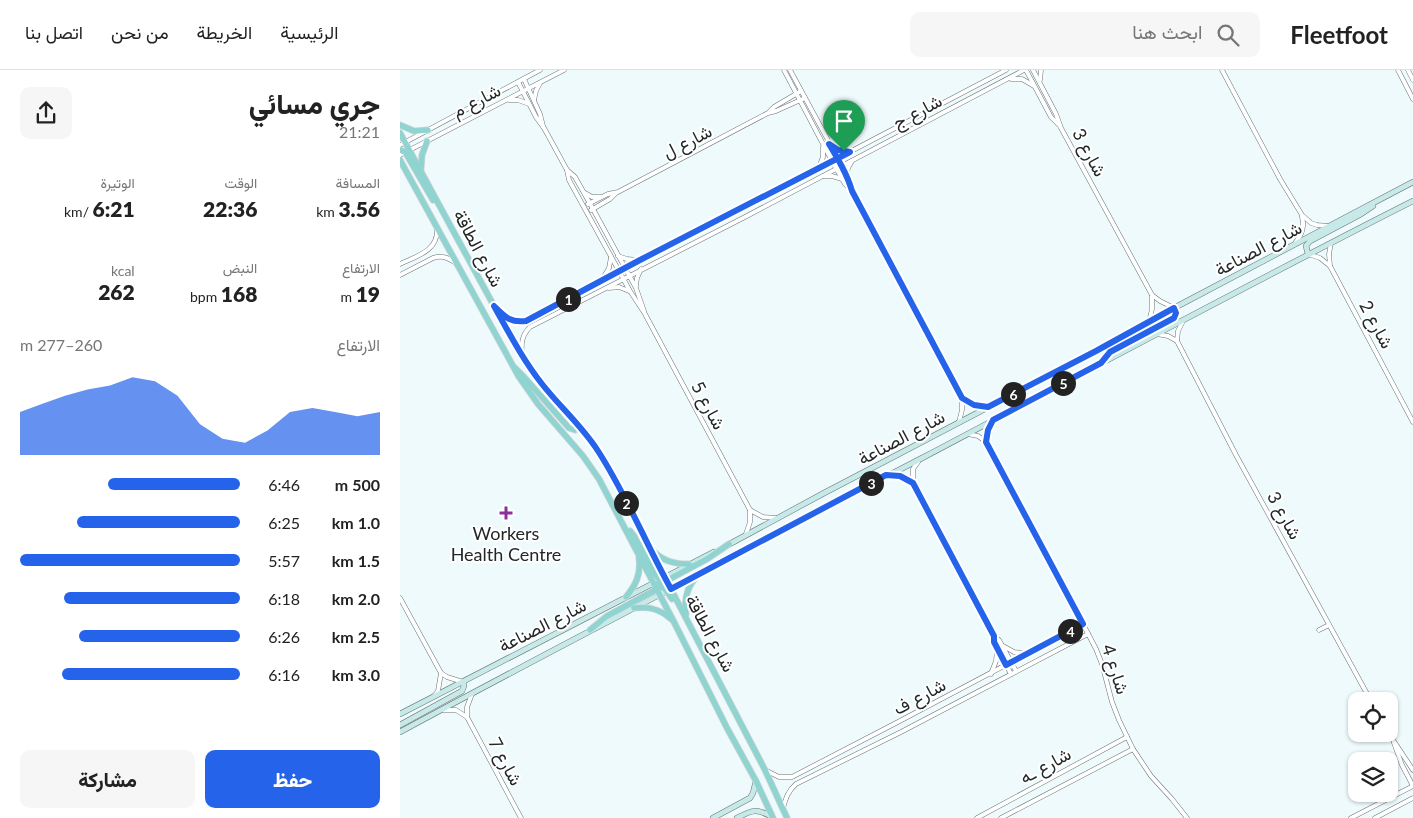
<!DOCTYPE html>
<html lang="ar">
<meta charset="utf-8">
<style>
:root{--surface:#fff;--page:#f6f6f6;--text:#222;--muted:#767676;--line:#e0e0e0;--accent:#2563eb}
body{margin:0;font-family:Lato,Vazirmatn,sans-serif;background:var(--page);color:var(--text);direction:rtl;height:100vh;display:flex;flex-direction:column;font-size:19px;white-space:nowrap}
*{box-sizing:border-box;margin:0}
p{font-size:16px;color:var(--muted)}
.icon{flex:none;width:28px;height:28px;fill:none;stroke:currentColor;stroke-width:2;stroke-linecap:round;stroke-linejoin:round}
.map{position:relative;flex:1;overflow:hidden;direction:ltr}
.panel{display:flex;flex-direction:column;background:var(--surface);width:400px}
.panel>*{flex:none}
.tools{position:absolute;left:948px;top:622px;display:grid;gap:10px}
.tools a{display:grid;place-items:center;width:50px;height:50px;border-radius:10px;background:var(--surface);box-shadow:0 1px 4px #0004;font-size:25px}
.pin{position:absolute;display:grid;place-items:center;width:42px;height:42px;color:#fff;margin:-51px -21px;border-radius:50% 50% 50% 0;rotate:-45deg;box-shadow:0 0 5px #0007}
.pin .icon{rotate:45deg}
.km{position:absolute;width:25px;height:25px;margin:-12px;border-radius:50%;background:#222;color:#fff;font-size:14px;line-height:25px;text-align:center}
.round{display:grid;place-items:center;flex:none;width:52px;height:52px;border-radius:10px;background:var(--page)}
.summary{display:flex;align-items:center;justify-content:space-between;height:85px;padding:0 20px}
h1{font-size:28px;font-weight:800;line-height:38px}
.stats{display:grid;grid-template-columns:repeat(3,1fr);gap:8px;height:85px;padding:5px 20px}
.stats div{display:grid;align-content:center}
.stats b{font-size:21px;font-weight:800}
.stats small{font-size:14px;font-weight:400}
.stats p{font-size:14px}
.chart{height:140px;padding:10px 20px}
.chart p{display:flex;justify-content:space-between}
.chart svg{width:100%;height:90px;margin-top:5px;fill:var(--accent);opacity:.7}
.action{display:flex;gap:10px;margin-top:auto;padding:10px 20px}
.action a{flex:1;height:58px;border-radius:10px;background:var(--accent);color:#fff;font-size:20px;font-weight:800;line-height:58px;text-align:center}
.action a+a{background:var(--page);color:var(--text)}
ul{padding:0 20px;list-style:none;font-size:16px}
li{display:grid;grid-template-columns:80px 60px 1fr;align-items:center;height:38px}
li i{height:12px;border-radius:6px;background:var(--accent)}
header{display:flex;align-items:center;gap:30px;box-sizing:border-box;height:70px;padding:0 25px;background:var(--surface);border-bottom:1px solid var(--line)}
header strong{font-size:24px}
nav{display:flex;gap:28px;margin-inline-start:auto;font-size:18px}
.search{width:350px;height:45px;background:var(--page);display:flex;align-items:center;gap:12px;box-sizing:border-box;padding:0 18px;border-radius:10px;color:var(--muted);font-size:19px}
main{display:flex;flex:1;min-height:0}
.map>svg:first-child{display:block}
</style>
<header>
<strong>Fleetfoot</strong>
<div class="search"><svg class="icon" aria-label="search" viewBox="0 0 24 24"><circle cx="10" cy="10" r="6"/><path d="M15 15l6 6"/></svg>ابحث هنا</div>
<nav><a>الرئيسية</a><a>الخريطة</a><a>من نحن</a><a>اتصل بنا</a></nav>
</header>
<main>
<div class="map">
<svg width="1013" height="748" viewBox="0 0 1013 748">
<rect width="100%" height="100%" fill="#effafd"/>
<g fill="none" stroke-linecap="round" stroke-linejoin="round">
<g stroke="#697375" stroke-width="5">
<g id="street">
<polyline points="384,0 432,91 445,114 450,119"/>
<polyline points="390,0 442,96 450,113 452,121 562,327 574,335 587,337"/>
<polyline points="626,0 651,47 660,56"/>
<polyline points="633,0 656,44 661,58 679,91 752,225 752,239 749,252"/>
<polyline points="822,0 880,109 902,145 911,153 917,155 928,156"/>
<polyline points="998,0 1013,29"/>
<polyline points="1008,0 1013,10"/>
<polyline points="124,9 140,44 143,56"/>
<polyline points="611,9 622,9 634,16"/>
<polyline points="640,10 641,0"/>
<polyline points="118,12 136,47 144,58 167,100 175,107 193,139 236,218 244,241"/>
<polyline points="109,30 118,30 129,34"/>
<polyline points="134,30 136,21 140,13"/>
<polyline points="369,42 374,37 401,21"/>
<polyline points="0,75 140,0"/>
<polyline points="431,75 438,80 448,82"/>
<polyline points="0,85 164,0"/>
<polyline points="419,97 423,87 423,77"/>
<polyline points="167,100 169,110 230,221 245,244 350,440 363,447 376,448"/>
<polyline points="447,105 448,98 452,91"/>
<polyline points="423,106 432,106 442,109"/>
<polyline points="185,123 192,127 200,127"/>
<polyline points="188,134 208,124 218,122 368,43 376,41 405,28"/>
<polyline points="191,140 210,129 216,123"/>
<path d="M 895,173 C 902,165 905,157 902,147"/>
<polyline points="931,173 929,184 930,196 1013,352"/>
<polyline points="908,184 920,188 930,196"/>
<polyline points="218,186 227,189 238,190"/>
<path d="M 0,194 C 17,186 38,181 37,159"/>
<path d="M 0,205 L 33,188 C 43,185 48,188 56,193"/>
<polyline points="203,208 209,198 211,187"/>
<polyline points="236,216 237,208 241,199"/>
<polyline points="209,218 219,217 229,221"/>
<polyline points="752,225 760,231 774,238"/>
<polyline points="99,241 110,250 118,252 126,251 164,231 240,190 339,140 606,0"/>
<polyline points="757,264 768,266 777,271 836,385 971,631"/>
<polyline points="777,271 778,261 783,251"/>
<path d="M 122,284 C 121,273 122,265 130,257 L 343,148 L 624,0"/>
<polyline points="559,352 562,340 562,327"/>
<polyline points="568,364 578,366 586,372 683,554 696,579 702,594 712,632 719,650 733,679 751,706 772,729 787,748"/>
<polyline points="586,372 588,360 591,352"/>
<polyline points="518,392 513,399 513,413 594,566 599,570 616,601"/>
<polyline points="492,405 500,406 513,413"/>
<polyline points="346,464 350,452 350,440"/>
<polyline points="0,528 41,603 47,607 63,612"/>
<polyline points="919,560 929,555"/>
<polyline points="594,566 594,572 611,604"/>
<polyline points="603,576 614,582 627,584"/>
<polyline points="591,604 596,591 597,579"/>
<polyline points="72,624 67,637 67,647 121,748"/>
<polyline points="34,626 38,621 41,603"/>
<polyline points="44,640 56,640 67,647"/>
<polyline points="989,664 1013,700"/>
<polyline points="994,673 1002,695 1013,716"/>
<polyline points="365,700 379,707 392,707 496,653 683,554"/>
<path d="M 383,738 C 386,728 388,721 396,714 L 501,662 L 688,564"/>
<polyline points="577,748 727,667"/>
<polyline points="601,748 733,679"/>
<polyline points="951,748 1013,716"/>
<polyline points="975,748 1013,728"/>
</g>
</g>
<g stroke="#697375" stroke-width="6">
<g id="secondary">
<polyline points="908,184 906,176 910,171 961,144 973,136"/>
<polyline points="703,291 710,282 774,248 776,243 774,238"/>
<polyline points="326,476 426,422 696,281 774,238 1013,112"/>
<polyline points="0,644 314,482"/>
<polyline points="0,655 62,621 64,616 63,612"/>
<path d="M 0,662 C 174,568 349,478 524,387 C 687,301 849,214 1013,131"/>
<polyline points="313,748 350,728 353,723 356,711"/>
<path d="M 337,748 C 352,740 357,738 372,747"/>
</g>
</g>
<g stroke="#d3d4d4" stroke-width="7">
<g id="primary">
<polyline points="0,55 14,61 28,60"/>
<polyline points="0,63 94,236 122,286 142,315 189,369 211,404 365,700 387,748"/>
<polyline points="0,80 5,82 8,87 33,130"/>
<polyline points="0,90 119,307 138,334 183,386 199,409 274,552 327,658 356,711 373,748"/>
<polyline points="21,99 22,85 27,71"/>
<polyline points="115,298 124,307 169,358 175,360 180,357"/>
<polyline points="230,461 234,466 254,503 263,514"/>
<path d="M 253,481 C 263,491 274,494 289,494"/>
<polyline points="264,513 266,511 307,489 329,474"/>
<polyline points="257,514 265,519 272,529"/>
<path d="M 226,527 C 236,515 241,504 239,488"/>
<path d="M 234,538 C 249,536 260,539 271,549"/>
<path d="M 286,544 C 284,528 287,516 299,504"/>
<polyline points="190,560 207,546 257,519 262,514 264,507"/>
</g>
</g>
<use href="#street" stroke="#fff" stroke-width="4"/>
<use href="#secondary" stroke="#c7e9e8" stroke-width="5"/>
<use href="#primary" stroke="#8fd4d1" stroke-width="5.5"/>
</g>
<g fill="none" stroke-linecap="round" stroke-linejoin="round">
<g stroke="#fff" stroke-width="10">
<path id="route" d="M 444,81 L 450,82 L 240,190 L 126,251 C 110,253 105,247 94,236 C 109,263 123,290 142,314 C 160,337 182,356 198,381 C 226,424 246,474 271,519 L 486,405 L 500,406 L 513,413 L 594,566 L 594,572 L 606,595 L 683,554 L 586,372 L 588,360 L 593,350 L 701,293 L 710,282 L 774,248 L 776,243 L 774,238 L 696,281 L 588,337 L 574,335 L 562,328 L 452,121 C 447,104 438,89 429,74 L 438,80 L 444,81"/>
</g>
<use href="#route" stroke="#2563eb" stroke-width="6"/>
</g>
<path fill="#8b2f9a" stroke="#fff" stroke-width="2" d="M103.5 435.5h5v5h5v5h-5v5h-5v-5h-5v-5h5z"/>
<g text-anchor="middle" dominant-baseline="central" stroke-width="4" stroke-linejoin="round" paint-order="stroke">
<g font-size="18" fill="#222728" stroke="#fff">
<text transform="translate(76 30) rotate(-27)">شارع م</text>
<text transform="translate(517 41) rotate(-28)">شارع ج</text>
<text transform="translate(287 71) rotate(-27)">شارع ل</text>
<text transform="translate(690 82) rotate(62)">شارع 3</text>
<text transform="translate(79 178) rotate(62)">شارع الطاقة</text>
<text transform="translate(858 178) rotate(-28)">شارع الصناعة</text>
<text transform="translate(977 254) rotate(62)">شارع 2</text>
<text transform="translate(309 335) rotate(62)">شارع 5</text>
<text transform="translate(501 367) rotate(-28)">شارع الصناعة</text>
<text transform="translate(885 445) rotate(61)">شارع 3</text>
<text transform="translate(142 555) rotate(-27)">شارع الصناعة</text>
<text transform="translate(311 563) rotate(62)">شارع الطاقة</text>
<text transform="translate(716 599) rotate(72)">شارع 4</text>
<text transform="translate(519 626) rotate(-28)">شارع ف</text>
<text transform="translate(106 691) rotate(62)">شارع 7</text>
<text transform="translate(645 695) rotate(-29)">شارع ـه</text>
</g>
<g font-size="18" fill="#222728" stroke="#fff">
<text x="106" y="463">Workers<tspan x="106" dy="21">Health Centre</tspan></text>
</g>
</g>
</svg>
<div class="tools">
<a><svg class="icon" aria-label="locate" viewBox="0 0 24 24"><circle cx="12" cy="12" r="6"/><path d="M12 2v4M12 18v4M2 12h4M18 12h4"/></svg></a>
<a><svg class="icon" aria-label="layers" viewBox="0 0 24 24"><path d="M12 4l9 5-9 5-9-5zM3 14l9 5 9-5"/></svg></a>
</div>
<div class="pin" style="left:444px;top:81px;background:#1e9e55"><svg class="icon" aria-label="arrive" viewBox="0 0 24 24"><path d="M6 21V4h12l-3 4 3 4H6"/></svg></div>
<b class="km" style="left:168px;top:229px">1</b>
<b class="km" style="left:226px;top:433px">2</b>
<b class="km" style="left:471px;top:413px">3</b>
<b class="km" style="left:670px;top:561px">4</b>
<b class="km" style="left:663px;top:313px">5</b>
<b class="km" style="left:613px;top:324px">6</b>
</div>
<section class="panel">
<div class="summary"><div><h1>جري مسائي</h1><p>21:21</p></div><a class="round"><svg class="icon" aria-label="share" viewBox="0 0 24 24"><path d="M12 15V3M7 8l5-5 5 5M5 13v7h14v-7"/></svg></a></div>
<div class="stats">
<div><p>المسافة</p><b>3.56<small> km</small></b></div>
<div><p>الوقت</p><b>22:36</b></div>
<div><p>الوتيرة</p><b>6:21<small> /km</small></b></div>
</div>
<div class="stats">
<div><p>الارتفاع</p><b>19<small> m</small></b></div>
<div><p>النبض</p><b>168<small> bpm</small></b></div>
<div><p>kcal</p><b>262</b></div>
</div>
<div class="chart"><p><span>الارتفاع</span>260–277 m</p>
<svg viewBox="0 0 160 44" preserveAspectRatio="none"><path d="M0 44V23L10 19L20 15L30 12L40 10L50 6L60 8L70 15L80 29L90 36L100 38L110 32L120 23L130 21L140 23L150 25L160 23V44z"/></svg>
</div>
<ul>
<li><b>500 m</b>6:46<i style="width:60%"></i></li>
<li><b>1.0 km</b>6:25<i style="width:74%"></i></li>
<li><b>1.5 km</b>5:57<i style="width:100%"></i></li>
<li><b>2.0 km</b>6:18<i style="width:80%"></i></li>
<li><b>2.5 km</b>6:26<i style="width:73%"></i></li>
<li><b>3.0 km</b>6:16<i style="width:81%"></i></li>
</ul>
<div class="action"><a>حفظ</a><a>مشاركة</a></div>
</section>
</main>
